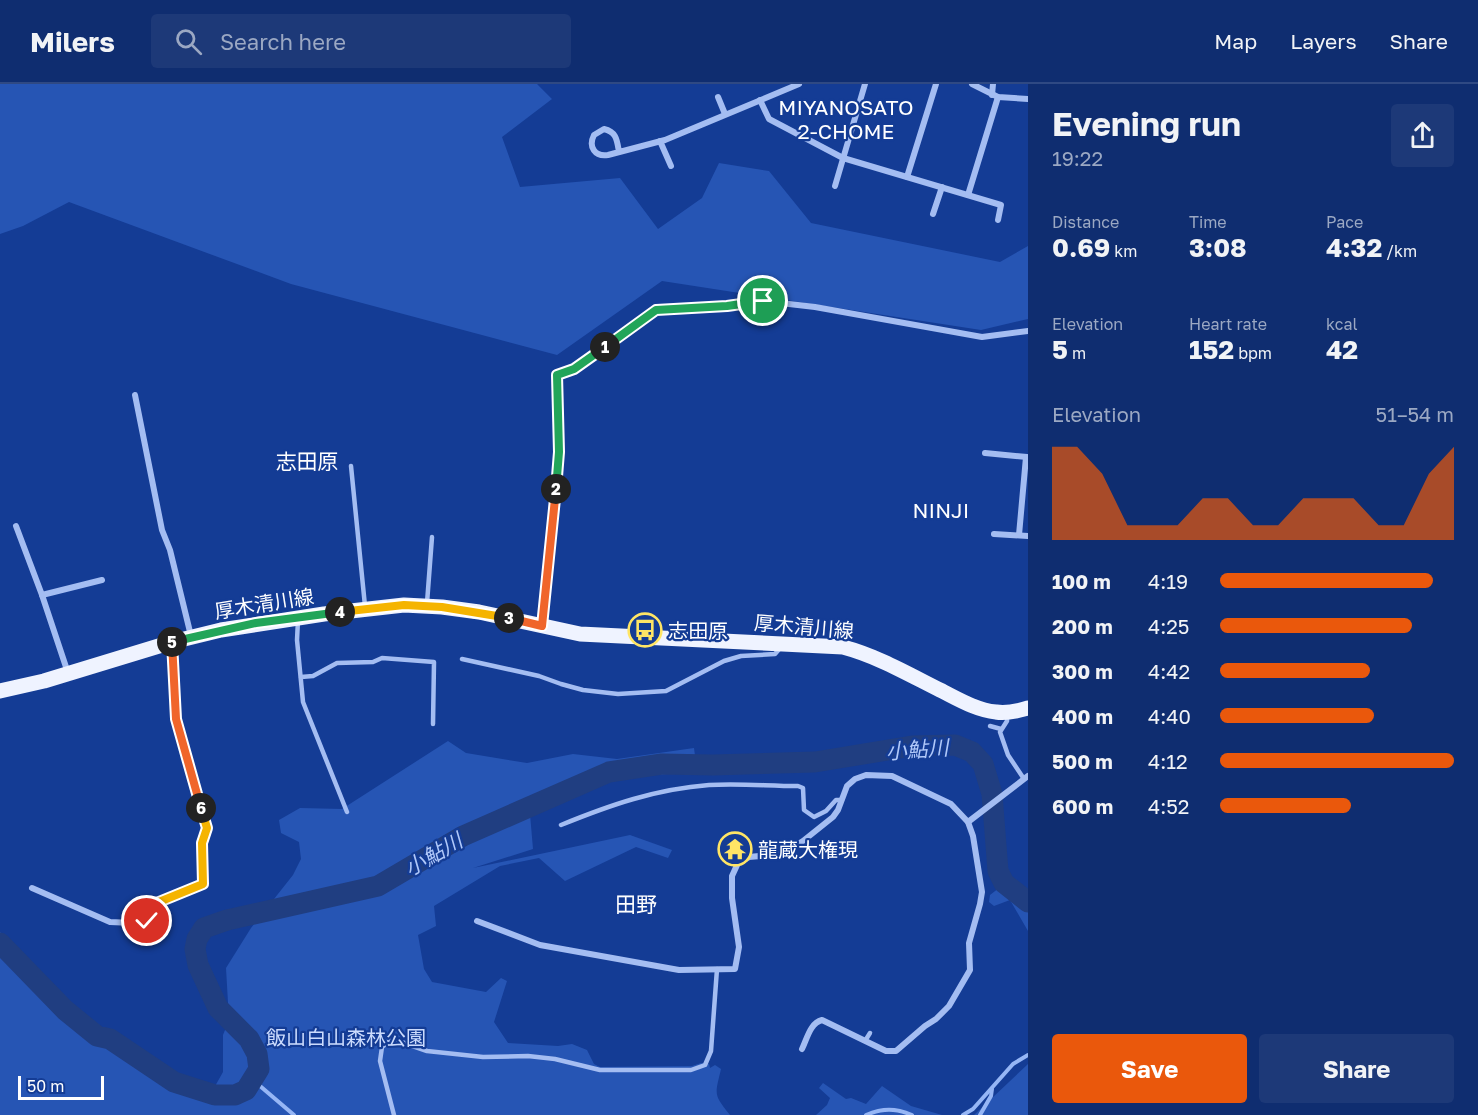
<!DOCTYPE html>
<meta charset="utf-8">
<style>
:root{--surface:#0f2d70;--page:#1d3978;--text:#f1f3f6;--muted:#9ba8c3;--line:#2f4983;--accent:#ea580c}
body{margin:0;font-family:"Golos Text","Noto Sans JP",sans-serif;background:var(--page);color:var(--text);height:100vh;display:flex;flex-direction:column;font-size:22px;white-space:nowrap}
*{box-sizing:border-box;margin:0}
p{font-size:20px;color:var(--muted)}
.icon{flex:none;width:33px;height:33px;fill:none;stroke:currentColor;stroke-width:2;stroke-linecap:round;stroke-linejoin:round}
.map{position:relative;flex:1;overflow:hidden}
.side{display:flex;flex-direction:column;background:var(--surface);width:450px}
.side>*{flex:none}
.scale{position:absolute;left:18px;bottom:15px;width:86px;box-sizing:border-box;padding-left:6px;border:3px solid #fff;border-top:0;font-size:16px;line-height:21px;white-space:nowrap;color:#fff;-webkit-text-stroke:4px #143c95;paint-order:stroke}
.pin{position:absolute;display:grid;place-items:center;width:51px;height:51px;color:#fff;margin:-26px;border:3px solid #fff;border-radius:50%;box-shadow:0 2px 6px #0007}
.km{position:absolute;width:30px;height:30px;margin:-15px;border-radius:50%;background:#222;color:#fff;font-size:16px;line-height:30px;text-align:center}
.round{display:grid;place-items:center;flex:none;width:63px;height:63px;border-radius:6px;background:var(--page)}
.headline{display:flex;align-items:center;justify-content:space-between;height:102px;padding:0 24px}
h1{font-size:33px;font-weight:700;line-height:45px}
.stats{display:grid;grid-template-columns:repeat(3,1fr);gap:9px;height:102px;padding:6px 24px}
.stats div{display:grid;align-content:center}
.stats b{font-size:26px;font-weight:700}
.stats small{font-size:16px;font-weight:400}
.stats p{font-size:16px}
.chart{height:168px;padding:12px 24px}
.chart p{display:flex;justify-content:space-between}
.chart svg{width:100%;height:108px;margin-top:6px;fill:var(--accent);opacity:.7}
.button{display:flex;gap:12px;margin-top:auto;padding:12px 24px}
.button a{flex:1;height:69px;border-radius:6px;background:var(--accent);color:#fff;font-size:24px;font-weight:700;line-height:69px;text-align:center}
.button a+a{background:var(--page);color:var(--text)}
ul{padding:0 24px;list-style:none;font-size:20px}
li{display:grid;grid-template-columns:96px 72px 1fr;align-items:center;height:45px}
li i{height:15px;border-radius:8px;background:var(--accent)}
header{display:flex;align-items:center;gap:36px;box-sizing:border-box;height:84px;padding:0 30px;background:var(--surface);border-bottom:2px solid var(--line)}
header strong{font-size:28px}
nav{display:flex;gap:33px;margin-inline-start:auto;font-size:21px}
.search{width:420px;height:54px;background:var(--page);display:flex;align-items:center;gap:15px;box-sizing:border-box;padding:0 21px;border-radius:6px;color:var(--muted);font-size:22px}
main{display:flex;flex:1;min-height:0}
.map>svg:first-child{display:block}
</style>
<header>
<strong>Milers</strong>
<div class="search"><svg class="icon" aria-label="search" viewBox="0 0 24 24"><circle cx="10" cy="10" r="6"/><path d="M15 15l6 6"/></svg>Search here</div>
<nav><a>Map</a><a>Layers</a><a>Share</a></nav>
</header>
<main>
<div class="map">
<svg width="1028" height="1031" viewBox="0 0 1028 1031">
<rect width="100%" height="100%" fill="#143c95"/>
<g fill="#2655b4">
<polygon points="0,0 537,0 552,15 502,53 520,103 620,94 658,145 702,114 719,79 769,87 811,139 1000,178 1028,162 1028,235 981,246 662,197 557,271 291,200 69,118 23,142 0,150"/>
<path d="M 448,657 L 466,669 L 527,679 L 573,670 L 617,675 L 694,664 L 697,687 L 658,691 L 643,683 L 520,720 L 530,730 L 533,765 L 473,784 L 630,751 L 672,766 L 668,774 L 636,763 L 565,797 L 539,774 L 500,782 L 434,822 L 436,842 L 418,851 L 424,885 L 432,898 L 486,908 L 501,894 L 507,897 L 494,938 L 508,959 L 558,962 L 572,960 L 587,966 L 594,980 L 600,983 L 692,982 L 701,979 L 709,980 L 710,984 L 715,981 L 721,985 C 715,1011 713,1010 730,1031 L 0,1031 L 0,848 L 19,867 L 28,893 L 57,922 L 142,988 L 178,1001 L 214,1004 L 223,988 L 223,951 L 229,936 L 226,884 L 251,844 L 293,791 L 301,775 L 299,758 L 281,749 L 279,736 L 300,724 L 342,725 Z"/>
<polygon points="999,804 1019,811 1028,806 1028,847 1010,816 994,822 989,818 990,811"/>
<polygon points="1028,980 1028,1031 974,1031"/>
<polygon points="823,999 846,1015 851,1014 866,1020 882,1002 911,1022 942,1031 816,1031 827,1021 830,1014 819,1004"/>
</g>
<g fill="none" stroke-linecap="round" stroke-linejoin="round">
<g stroke="#96b6f5" stroke-width="4">
<polyline points="253,996 294,1031"/>
<path d="M 866,1031 C 883,1024 895,1024 912,1031"/>
<polyline points="963,1031 973,1025 1013,980 1028,971"/>
<polyline points="980,1031 991,1012 992,1005"/>
</g>
<polyline stroke="#203e81" stroke-width="21" points="0,859 65,926 97,952 110,955 174,998 215,1011 235,1011 246,1006 259,985 257,970 249,955 218,924 198,881 195,865 197,855 204,844 227,836 378,802 463,752 609,688 662,680 713,681 815,678 912,662 955,661 972,668 983,680 992,710 998,787 1004,799 1028,818"/>
<g stroke="#a4bdf2" stroke-width="4.5">
<polyline points="351,382 365,522"/>
<polyline points="427,519 432,453"/>
<polyline points="298,536 297,556 303,618 347,728"/>
<polyline points="462,575 539,592 561,600 583,606 618,610 666,607 724,577 741,572 775,570 781,563"/>
<polyline points="301,593 313,592 337,579 373,578 382,574 434,578 433,640"/>
<polyline points="1007,631 1007,637 1000,648 1008,671 1024,695"/>
<polyline points="990,642 1001,645"/>
<path d="M 561,741 C 610,721 656,705 709,701 C 738,699 768,702 798,702 L 803,704 L 804,726 L 814,733 L 826,727 L 836,716 L 842,716"/>
<polyline points="865,957 870,949"/>
<polyline points="394,1031 380,977 382,963 391,956 401,958 427,967 483,973 528,972 555,975 600,986 691,986 705,981 711,967 717,885"/>
</g>
<g stroke="#a4bdf2" stroke-width="6">
<polyline points="972,0 998,13 1028,15"/>
<polyline points="992,11 993,0"/>
<polyline points="718,13 725,30"/>
<polyline points="760,16 769,35 843,74 1001,121 998,136"/>
<polyline points="660,57 671,82"/>
<path d="M 619,68 C 617,57 617,48 604,45 L 594,51 C 588,63 595,73 608,71 L 665,56 L 799,0"/>
<polyline points="907,93 936,0"/>
<polyline points="835,102 865,0"/>
<polyline points="968,111 998,13"/>
<polyline points="933,130 942,103"/>
<polyline points="135,311 162,446 170,466 191,552"/>
<polyline points="985,369 1027,373"/>
<polyline points="16,442 42,511 68,589"/>
<polyline points="994,450 1028,452"/>
<polyline points="1019,451 1026,373"/>
<polyline points="42,511 102,496"/>
<polyline points="541,541 559,368 557,291 574,285 656,226 727,221 763,217 815,223 982,253 1028,247"/>
<polyline points="968,738 1028,692"/>
<polyline points="32,804 110,838 133,839 147,837 154,820 203,800 202,759 207,744 176,635 172,559"/>
<path d="M 477,837 L 540,861 L 679,886 L 735,885 L 739,863 L 732,814 L 732,792 L 738,779 L 749,773 L 782,770 L 803,757 L 833,733 L 838,726 L 847,702 L 855,695 L 866,691 L 892,692 L 951,720 L 968,738 L 973,752 L 982,808 L 980,820 L 969,859 L 970,886 L 949,922 L 936,935 L 925,942 L 896,967 L 886,967 L 822,936 C 810,939 807,955 802,965"/>
</g>
<path stroke="#eff3ff" stroke-width="15" d="M 0,607 L 44,597 L 172,558 L 221,546 L 324,530 L 404,521 L 442,523 L 479,528 L 580,550 L 843,563 C 877,572 908,590 940,606 C 958,615 976,626 996,628 C 1007,630 1018,627 1028,624"/>
</g>
<g fill="none" stroke-linecap="round" stroke-linejoin="round">
<g stroke="#fff" stroke-width="12">
<polyline id="split-1" points="605,263 656,226 727,222 763,217"/>
</g>
<g stroke="#fff" stroke-width="12">
<polyline id="split-2" points="556,405 559,368 557,291 574,285 605,263"/>
</g>
<g stroke="#fff" stroke-width="12">
<polyline id="split-3" points="509,534 542,542 556,405"/>
</g>
<g stroke="#fff" stroke-width="12">
<polyline id="split-4" points="340,528 404,521 442,523 509,534"/>
</g>
<g stroke="#fff" stroke-width="12">
<polyline id="split-5" points="172,558 256,539 340,528"/>
</g>
<g stroke="#fff" stroke-width="12">
<polyline id="split-6" points="172,558 176,635 201,724"/>
</g>
<g stroke="#fff" stroke-width="12">
<polyline id="split-7" points="147,837 154,820 203,800 202,759 207,744 201,724"/>
</g>
<use href="#split-1" stroke="#22a559" stroke-width="8"/>
<use href="#split-2" stroke="#22a559" stroke-width="8"/>
<use href="#split-3" stroke="#f0652b" stroke-width="8"/>
<use href="#split-4" stroke="#f5b400" stroke-width="8"/>
<use href="#split-5" stroke="#22a559" stroke-width="8"/>
<use href="#split-6" stroke="#f0652b" stroke-width="8"/>
<use href="#split-7" stroke="#f5b400" stroke-width="8"/>
</g>
<defs>
<g id="bus-ring" transform="scale(1.725)"><circle r="9.5" fill="#143c95" stroke="#ffe565" stroke-width="1.5"/><path d="M-5-6H5V4H4V6H2V4H-2V6H-4V4H-5ZM-3.5-4V0h7V-4ZM-3.5 1.2v1.5H-2V1.2ZM2 1.2v1.5H3.5V1.2Z" fill="#ffe565"/></g>
<g id="temple-ring" transform="scale(1.725)"><circle r="9.5" fill="#143c95" stroke="#ffe565" stroke-width="1.5"/><path d="M0-6L5-2H3V0L6.5 2.5H4V6H1.5V3h-3V6H-4V2.5H-6.5L-3 0V-2H-5Z" fill="#ffe565"/></g>
</defs>
<g fill-rule="evenodd">
<use href="#bus-ring" x="645" y="546"/>
<use href="#temple-ring" x="735" y="765"/>
</g>
<g text-anchor="middle" dominant-baseline="central" stroke-width="4.5" stroke-linejoin="round" paint-order="stroke">
<g font-size="20" fill="#fff" stroke="#143c95">
<text transform="translate(264 519) rotate(-9)">厚木清川線</text>
<text transform="translate(804 542) rotate(5)">厚木清川線</text>
</g>
<g font-size="20" fill="#fff" stroke="#143c95" text-anchor="start">
<text x="668" y="546">志田原</text>
<text x="758" y="765">龍蔵大権現</text>
</g>
<g font-size="20" fill="#cbdbfd" stroke="#143c95">
<text x="346" y="953">飯山白山森林公園</text>
</g>
<g font-size="21" fill="#fff" stroke="#143c95">
<text x="846" y="23">MIYANOSATO<tspan x="846" dy="24">2-CHOME</tspan></text>
<text x="307" y="377">志田原</text>
<text x="941" y="426">NINJI</text>
<text x="636" y="820">田野</text>
</g>
<g font-size="21" font-style="italic" fill="#b0c8f9" stroke="#143c95">
<text transform="translate(917 665) rotate(-4)">小鮎川</text>
<text transform="translate(433 770) rotate(-30)">小鮎川</text>
</g>
</g>
</svg>
<div class="scale">50 m</div>
<div class="pin" style="left:763px;top:217px;background:#1e9e55"><svg class="icon" aria-label="arrive" viewBox="0 0 24 24"><path d="M6 21V4h12l-3 4 3 4H6"/></svg></div>
<div class="pin" style="left:147px;top:837px;background:#d93025"><svg class="icon" aria-label="check" viewBox="0 0 24 24"><path d="M5 12l5 5 9-10"/></svg></div>
<b class="km" style="left:605px;top:263px">1</b>
<b class="km" style="left:556px;top:405px">2</b>
<b class="km" style="left:509px;top:534px">3</b>
<b class="km" style="left:340px;top:528px">4</b>
<b class="km" style="left:172px;top:558px">5</b>
<b class="km" style="left:201px;top:724px">6</b>
</div>
<section class="side">
<div class="headline"><div><h1>Evening run</h1><p>19:22</p></div><a class="round"><svg class="icon" aria-label="share" viewBox="0 0 24 24"><path d="M12 15V3M7 8l5-5 5 5M5 13v7h14v-7"/></svg></a></div>
<div class="stats">
<div><p>Distance</p><b>0.69<small> km</small></b></div>
<div><p>Time</p><b>3:08</b></div>
<div><p>Pace</p><b>4:32<small> /km</small></b></div>
</div>
<div class="stats">
<div><p>Elevation</p><b>5<small> m</small></b></div>
<div><p>Heart rate</p><b>152<small> bpm</small></b></div>
<div><p>kcal</p><b>42</b></div>
</div>
<div class="chart"><p><span>Elevation</span>51–54 m</p>
<svg viewBox="0 0 160 44" preserveAspectRatio="none"><path d="M0 44V6L10 6L20 17L30 38L40 38L50 38L60 27L70 27L80 38L90 38L100 27L110 27L120 27L130 38L140 38L150 17L160 6V44z"/></svg>
</div>
<ul>
<li><b>100 m</b>4:19<i style="width:91%"></i></li>
<li><b>200 m</b>4:25<i style="width:82%"></i></li>
<li><b>300 m</b>4:42<i style="width:64%"></i></li>
<li><b>400 m</b>4:40<i style="width:66%"></i></li>
<li><b>500 m</b>4:12<i style="width:100%"></i></li>
<li><b>600 m</b>4:52<i style="width:56%"></i></li>
</ul>
<div class="button"><a>Save</a><a>Share</a></div>
</section>
</main>
